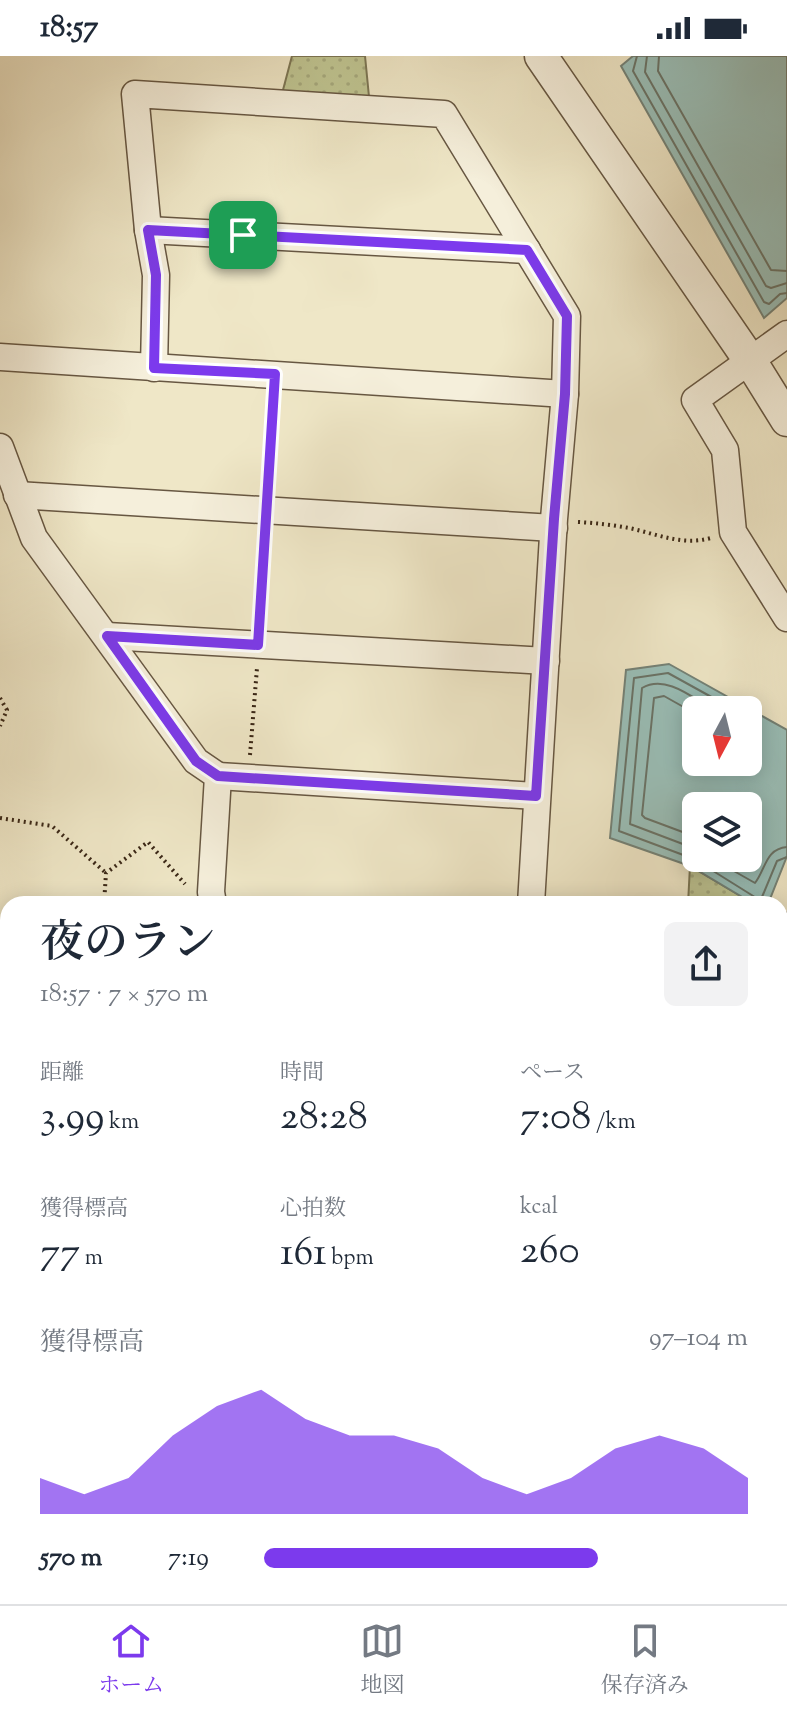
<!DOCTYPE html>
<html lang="ja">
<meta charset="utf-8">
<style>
:root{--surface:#fff;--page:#f2f2f3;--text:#1f2937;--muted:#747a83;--line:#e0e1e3;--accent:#7c3aed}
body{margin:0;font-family:"Sorts Mill Goudy","Noto Serif JP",serif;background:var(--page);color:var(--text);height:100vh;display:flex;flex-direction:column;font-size:30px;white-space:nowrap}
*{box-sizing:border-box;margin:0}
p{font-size:26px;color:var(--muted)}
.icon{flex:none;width:44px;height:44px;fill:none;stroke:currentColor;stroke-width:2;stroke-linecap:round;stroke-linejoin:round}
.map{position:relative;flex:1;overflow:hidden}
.sheet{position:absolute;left:0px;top:840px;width:788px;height:708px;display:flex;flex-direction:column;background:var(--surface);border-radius:24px 24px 0 0;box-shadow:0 4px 20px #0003}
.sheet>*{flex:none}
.needle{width:52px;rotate:187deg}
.tools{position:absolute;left:682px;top:640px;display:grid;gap:16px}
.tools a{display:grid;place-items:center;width:80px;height:80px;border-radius:12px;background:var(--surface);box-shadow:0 4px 20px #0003;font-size:40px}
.pin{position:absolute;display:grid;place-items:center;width:68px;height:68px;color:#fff;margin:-34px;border-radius:16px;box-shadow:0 4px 12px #0006}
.round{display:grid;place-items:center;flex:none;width:84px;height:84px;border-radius:12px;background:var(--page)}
.overview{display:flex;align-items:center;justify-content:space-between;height:136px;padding:0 40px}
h1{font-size:44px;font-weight:600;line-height:60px}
.stats{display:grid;grid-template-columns:repeat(3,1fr);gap:12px;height:136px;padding:8px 40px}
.stats div{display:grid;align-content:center}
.stats b{font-size:40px;font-weight:600}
.stats small{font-size:22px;font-weight:400}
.stats p{font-size:22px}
.chart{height:224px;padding:16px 40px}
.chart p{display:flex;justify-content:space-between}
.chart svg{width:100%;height:144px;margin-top:8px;fill:var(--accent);opacity:.7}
ul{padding:0 40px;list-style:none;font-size:26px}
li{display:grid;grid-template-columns:128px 96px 1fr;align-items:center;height:60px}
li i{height:20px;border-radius:10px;background:var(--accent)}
.status{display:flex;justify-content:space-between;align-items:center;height:56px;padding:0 40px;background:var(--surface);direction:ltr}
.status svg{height:22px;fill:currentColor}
.menu{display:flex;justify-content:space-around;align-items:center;height:112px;border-top:2px solid var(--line);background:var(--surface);font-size:22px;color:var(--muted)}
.menu a{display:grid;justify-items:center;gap:4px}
.menu .on{color:var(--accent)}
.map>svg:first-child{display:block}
</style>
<div class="status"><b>18:57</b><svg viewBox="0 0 49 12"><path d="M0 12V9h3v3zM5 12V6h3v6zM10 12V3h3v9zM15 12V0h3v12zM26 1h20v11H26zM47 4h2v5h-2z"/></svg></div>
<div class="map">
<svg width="787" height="1548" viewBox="0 0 787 1548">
<defs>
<pattern id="green-dots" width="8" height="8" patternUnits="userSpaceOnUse" patternTransform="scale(2)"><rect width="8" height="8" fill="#bfc491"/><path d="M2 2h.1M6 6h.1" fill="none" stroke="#a5a87c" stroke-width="1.8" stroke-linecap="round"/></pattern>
<pattern id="forest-crowns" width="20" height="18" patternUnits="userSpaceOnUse" patternTransform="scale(2)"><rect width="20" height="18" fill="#bfc491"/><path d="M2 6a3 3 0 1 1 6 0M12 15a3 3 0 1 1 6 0" fill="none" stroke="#a5a87c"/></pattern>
</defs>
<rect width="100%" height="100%" fill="#efe7c7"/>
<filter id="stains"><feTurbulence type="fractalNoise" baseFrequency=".0025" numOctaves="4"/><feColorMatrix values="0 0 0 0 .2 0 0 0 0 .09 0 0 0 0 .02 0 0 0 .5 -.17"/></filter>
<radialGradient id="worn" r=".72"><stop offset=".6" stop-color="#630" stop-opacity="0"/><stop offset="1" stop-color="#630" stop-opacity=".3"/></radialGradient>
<g fill="url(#green-dots)" stroke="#7c7654" stroke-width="2">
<polygon points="292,0 365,0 370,51 279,49"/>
<polygon points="690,810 754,848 688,848"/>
</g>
<polygon fill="url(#forest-crowns)" stroke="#7c7654" stroke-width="2" points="0,1008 8,1010 8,1540 300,1540 291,1548 0,1548"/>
<g fill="#9abfb8" stroke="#748277" stroke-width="2" fill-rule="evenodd">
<polygon points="633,0 787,0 787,242 764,262 621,10"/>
<path d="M 669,608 L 787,674 L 787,800 L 768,848 L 754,848 L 690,810 L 610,782 L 626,614 ZM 696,654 L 748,654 L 748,706 L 696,706 ZM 696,750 L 748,750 L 748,802 L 696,802 Z"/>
</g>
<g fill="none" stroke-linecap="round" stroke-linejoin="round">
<g stroke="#6a7367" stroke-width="2">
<polyline points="637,0 633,15 764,246 769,248 780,238 787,237"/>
<polyline points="647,0 645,16 766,230 771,232 787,227"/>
<polyline points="659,0 658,15 771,214 787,215"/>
<polyline points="735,654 668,617 634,622 619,775 694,803 758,843 762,841 777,805 787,801"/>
<polyline points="696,658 664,640 654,642 642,759 645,762 696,781"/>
<path d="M 696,793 L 630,768 L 642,632 C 666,618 693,642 714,654"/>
<path d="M 711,802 L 755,827 C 766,813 765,793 787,791"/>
</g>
<g stroke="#675742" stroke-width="29">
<g id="minor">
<polyline points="148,174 527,194"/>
<polyline points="787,278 695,344 725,394 733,476 787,562"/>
<polyline points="0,301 565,338"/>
<polyline points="154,312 156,219 148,174 135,38 444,58 567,260 565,338 554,463 531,848"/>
<polyline points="0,391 34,482 196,705 218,720 211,836 213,848"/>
<polyline points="17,439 554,472"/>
<polyline points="107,580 546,605"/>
<polyline points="218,720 536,740"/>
<polyline points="780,883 787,870"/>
<polyline points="780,1066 787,1075"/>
<polyline points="780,1167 787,1167"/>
<polyline points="780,1308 787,1309"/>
<polyline points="483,1548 484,1540"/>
</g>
</g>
<g stroke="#675742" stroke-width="35">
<polyline id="tertiary" points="541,0 751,306 787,364"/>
</g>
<g stroke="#3a2716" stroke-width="4" stroke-dasharray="2 4" stroke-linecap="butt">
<polyline points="268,431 274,344"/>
<path d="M 578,466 C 596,467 613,469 629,472 C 657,478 682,490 711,482"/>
<polyline points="260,563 265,480"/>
<polyline points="0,642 7,654 0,670"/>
<polyline points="250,699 257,612"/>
<polyline points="0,762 52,770 106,817"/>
<polyline points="104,848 106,817 148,786 185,828"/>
<polyline points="0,994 8,996"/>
<polyline points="222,1548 225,1540"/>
<polyline points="782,1548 787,1538"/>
</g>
<use href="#minor" stroke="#f5efdb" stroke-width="26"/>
<use href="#tertiary" stroke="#f5efdb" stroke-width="32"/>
</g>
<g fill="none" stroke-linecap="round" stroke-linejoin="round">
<g stroke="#fff" stroke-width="16">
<polygon id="route" points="148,174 527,194 567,260 565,338 554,463 536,740 218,720 196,705 107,580 258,589 275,318 154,312 156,219"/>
</g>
<use href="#route" stroke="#7c3aed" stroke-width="10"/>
</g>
<rect width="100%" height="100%" filter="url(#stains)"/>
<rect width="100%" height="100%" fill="url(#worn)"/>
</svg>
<div class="tools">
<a><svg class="needle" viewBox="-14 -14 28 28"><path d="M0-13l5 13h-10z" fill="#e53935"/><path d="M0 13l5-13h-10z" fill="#747a83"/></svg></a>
<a><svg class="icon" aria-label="layers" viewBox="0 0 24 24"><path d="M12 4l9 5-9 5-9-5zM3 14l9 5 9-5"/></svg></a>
</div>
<div class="pin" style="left:243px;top:179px;background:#1e9e55"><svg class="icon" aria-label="arrive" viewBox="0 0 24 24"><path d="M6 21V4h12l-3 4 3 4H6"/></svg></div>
<section class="sheet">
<div class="overview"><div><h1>夜のラン</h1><p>18:57 · 7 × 570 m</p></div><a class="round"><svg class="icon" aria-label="share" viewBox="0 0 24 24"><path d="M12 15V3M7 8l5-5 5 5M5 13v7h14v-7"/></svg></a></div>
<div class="stats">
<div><p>距離</p><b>3.99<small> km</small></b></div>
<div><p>時間</p><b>28:28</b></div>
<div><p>ペース</p><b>7:08<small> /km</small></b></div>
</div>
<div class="stats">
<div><p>獲得標高</p><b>77<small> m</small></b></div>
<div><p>心拍数</p><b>161<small> bpm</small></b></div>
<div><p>kcal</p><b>260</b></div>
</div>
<div class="chart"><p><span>獲得標高</span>97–104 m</p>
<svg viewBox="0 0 160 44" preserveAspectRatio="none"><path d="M0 44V33L10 38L20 33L30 20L40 11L50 6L60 15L70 20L80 20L90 24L100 33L110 38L120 33L130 24L140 20L150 24L160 33V44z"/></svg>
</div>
<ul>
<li><b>570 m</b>7:19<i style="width:69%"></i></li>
</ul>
</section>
</div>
<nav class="menu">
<a class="on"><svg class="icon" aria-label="home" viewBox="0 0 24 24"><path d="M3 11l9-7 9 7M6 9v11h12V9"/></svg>ホーム</a>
<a><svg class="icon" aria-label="map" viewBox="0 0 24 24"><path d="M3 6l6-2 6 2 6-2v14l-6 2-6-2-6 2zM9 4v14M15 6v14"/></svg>地図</a>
<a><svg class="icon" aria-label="saved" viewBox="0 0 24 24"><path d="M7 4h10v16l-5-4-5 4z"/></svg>保存済み</a>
</nav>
